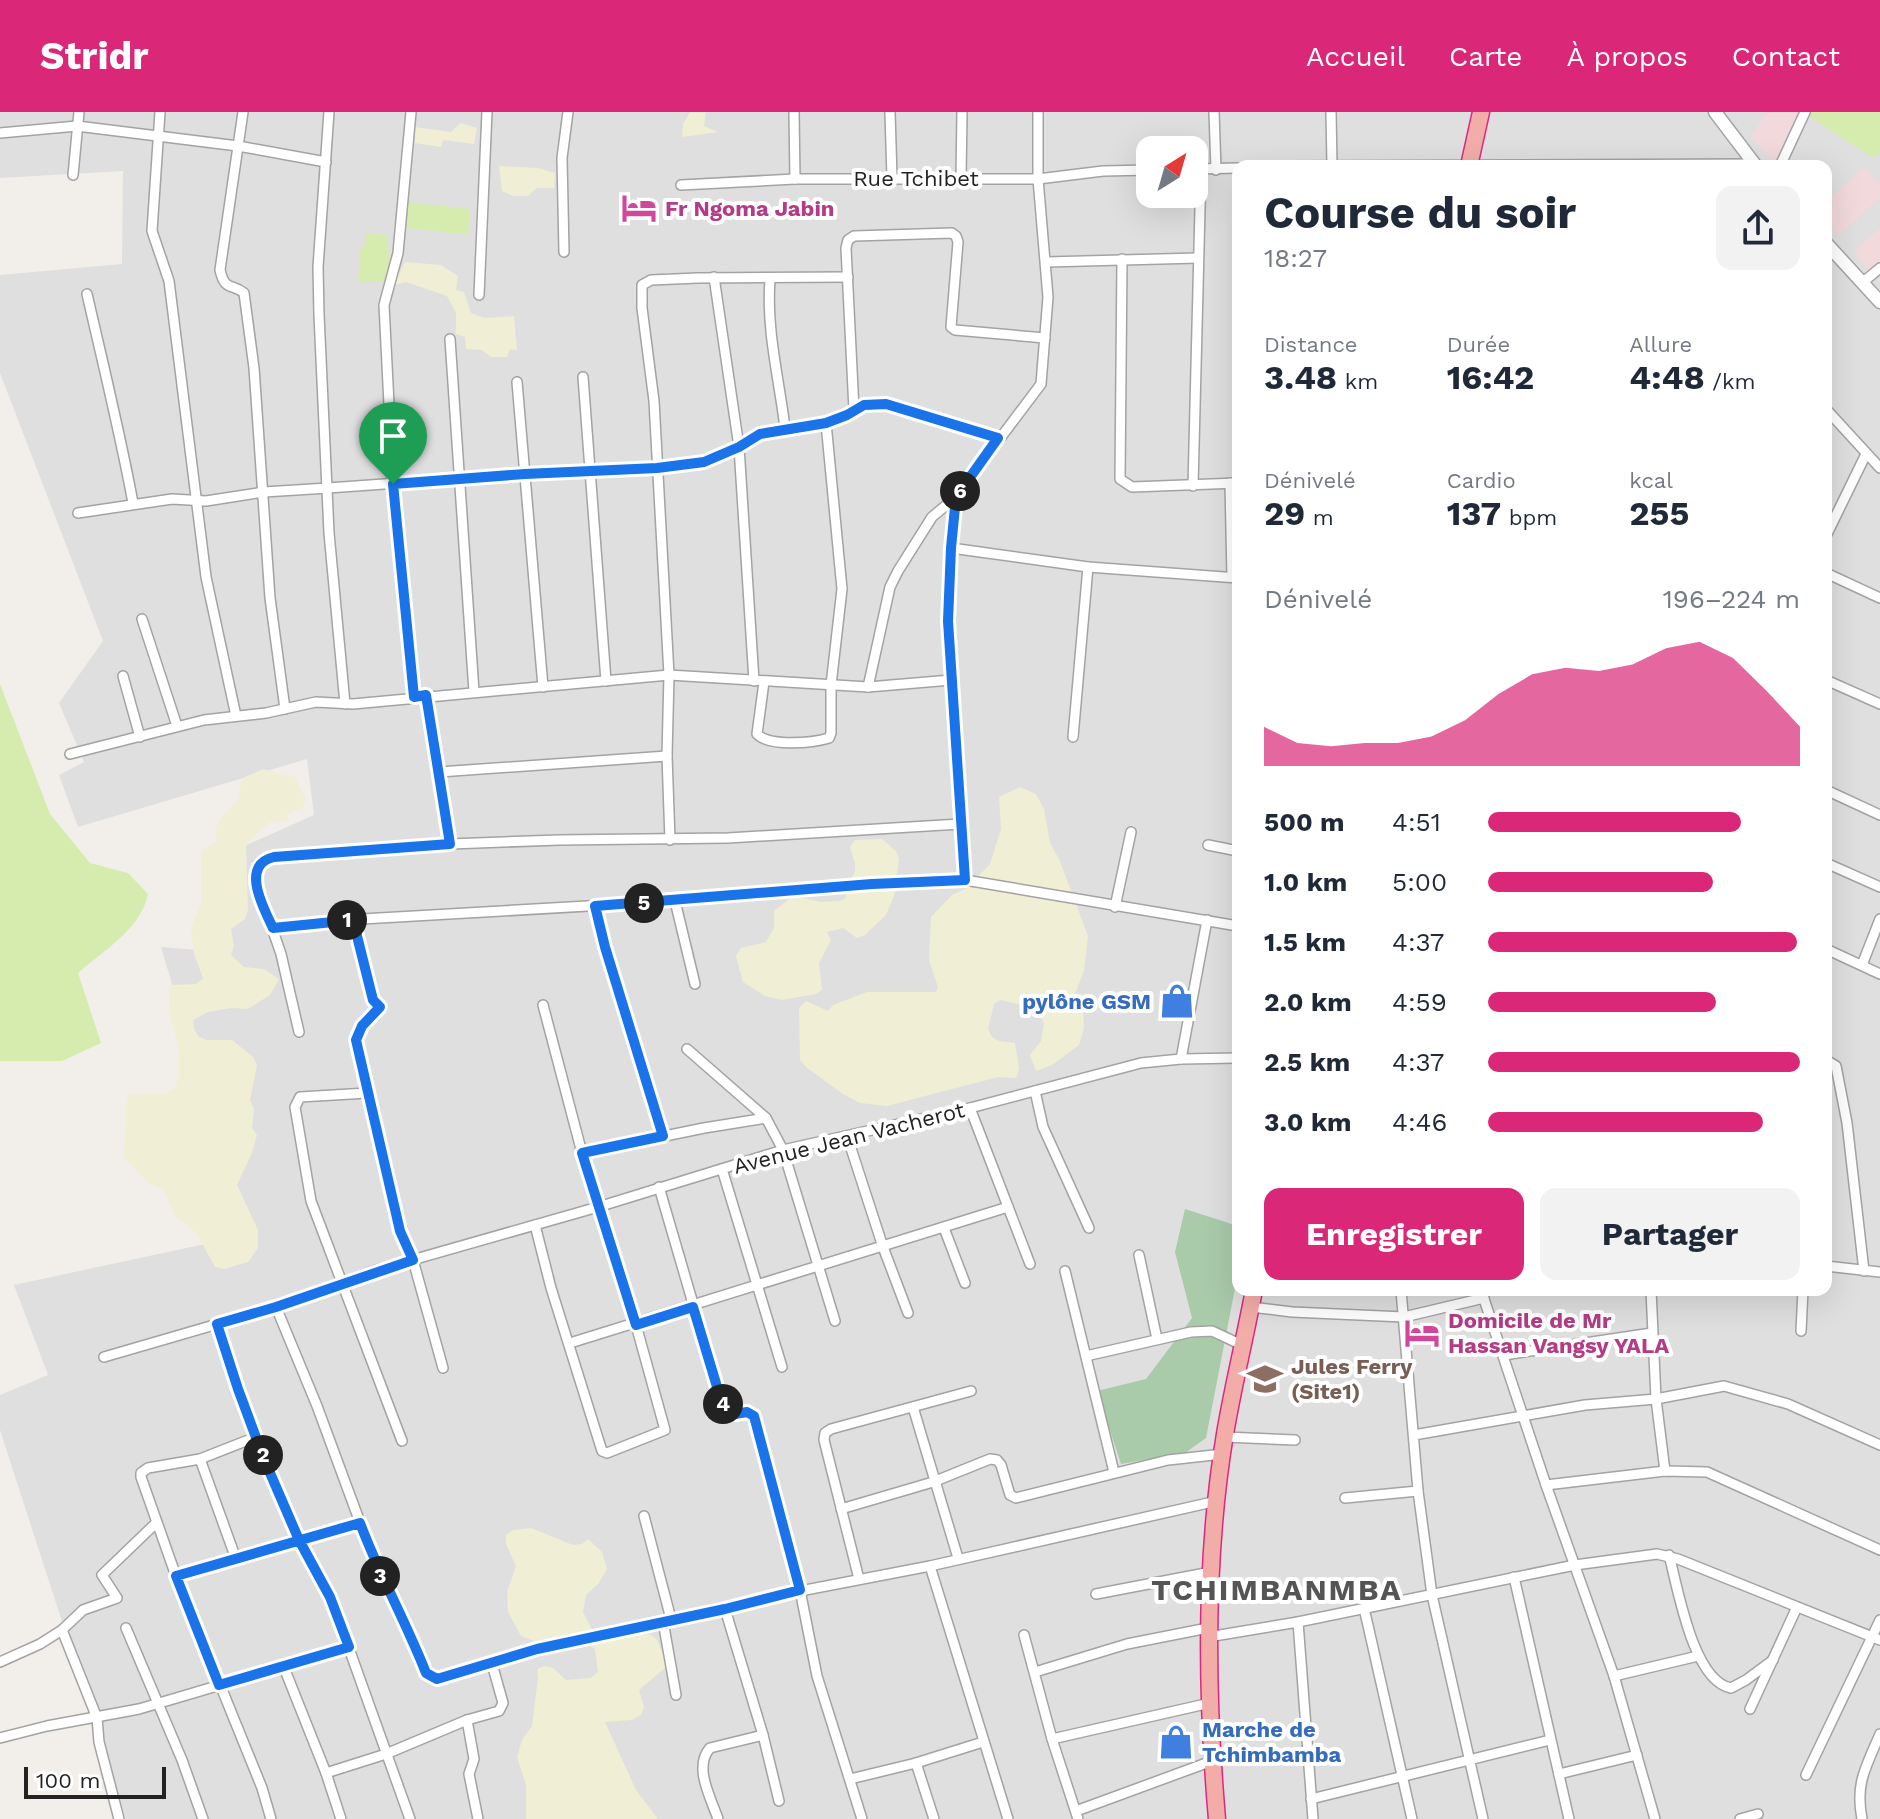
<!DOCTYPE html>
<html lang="fr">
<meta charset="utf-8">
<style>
:root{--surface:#fff;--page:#f2f2f3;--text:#1f2937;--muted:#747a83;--accent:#db2777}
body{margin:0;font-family:"Work Sans",sans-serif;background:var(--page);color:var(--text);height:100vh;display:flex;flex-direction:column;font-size:30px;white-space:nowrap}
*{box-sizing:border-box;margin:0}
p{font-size:26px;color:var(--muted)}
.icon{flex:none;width:44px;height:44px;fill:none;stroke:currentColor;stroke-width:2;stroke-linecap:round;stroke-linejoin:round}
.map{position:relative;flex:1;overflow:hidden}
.side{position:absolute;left:1232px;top:48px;width:600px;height:1136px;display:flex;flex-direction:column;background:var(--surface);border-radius:16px;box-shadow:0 8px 32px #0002}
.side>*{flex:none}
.needle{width:52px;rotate:37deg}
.buttons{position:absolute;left:1136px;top:24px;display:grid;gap:16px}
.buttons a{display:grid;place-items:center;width:72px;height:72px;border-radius:16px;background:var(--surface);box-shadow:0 8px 32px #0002;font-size:40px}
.scale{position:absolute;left:24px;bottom:20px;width:142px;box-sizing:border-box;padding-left:8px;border:4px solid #222;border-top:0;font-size:22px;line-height:28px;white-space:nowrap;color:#222;-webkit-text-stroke:6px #fff;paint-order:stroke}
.pin{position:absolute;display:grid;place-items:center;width:68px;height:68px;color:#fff;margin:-82px -34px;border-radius:50% 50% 50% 0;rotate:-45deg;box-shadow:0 0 8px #0007}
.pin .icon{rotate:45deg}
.km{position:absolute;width:40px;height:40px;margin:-20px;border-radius:50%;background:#222;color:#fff;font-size:22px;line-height:40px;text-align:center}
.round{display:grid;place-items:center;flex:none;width:84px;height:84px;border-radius:16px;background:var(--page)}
.head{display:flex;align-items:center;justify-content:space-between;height:136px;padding:0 32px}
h1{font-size:44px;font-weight:700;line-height:60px}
.stats{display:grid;grid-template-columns:repeat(3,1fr);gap:12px;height:136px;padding:8px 32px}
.stats div{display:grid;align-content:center}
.stats b{font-size:34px;font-weight:700}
.stats small{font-size:22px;font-weight:400}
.stats p{font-size:22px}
.chart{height:224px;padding:16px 32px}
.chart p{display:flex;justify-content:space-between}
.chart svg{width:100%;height:144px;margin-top:8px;fill:var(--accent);opacity:.7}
.action{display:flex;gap:16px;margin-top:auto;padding:16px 32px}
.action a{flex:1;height:92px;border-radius:16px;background:var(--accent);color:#fff;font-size:32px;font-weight:700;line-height:92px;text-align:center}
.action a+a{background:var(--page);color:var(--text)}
ul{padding:0 32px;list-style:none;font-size:26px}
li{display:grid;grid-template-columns:128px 96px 1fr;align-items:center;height:60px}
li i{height:20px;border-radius:10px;background:var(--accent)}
header{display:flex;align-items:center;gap:48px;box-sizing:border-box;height:112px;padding:0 40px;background:var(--accent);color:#fff}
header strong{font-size:38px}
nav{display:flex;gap:44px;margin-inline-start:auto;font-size:28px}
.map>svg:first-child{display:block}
</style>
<header>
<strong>Stridr</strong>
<nav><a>Accueil</a><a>Carte</a><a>À propos</a><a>Contact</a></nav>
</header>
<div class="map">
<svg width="1880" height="1707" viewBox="0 0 1880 1707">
<rect width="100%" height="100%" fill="#f2eee9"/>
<path fill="#e0dfdf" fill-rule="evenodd" d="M 0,0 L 1880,0 L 1880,1707 L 126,1707 L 0,1318 L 0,1283 L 48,1263 L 14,1173 L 247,1123 L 161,835 L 224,840 L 231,740 L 314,703 L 307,647 L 78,715 L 59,663 L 84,650 L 59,591 L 103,529 L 0,261 L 0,163 L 122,152 L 123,59 L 0,66 ZM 1150,38 L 1194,38 L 1194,82 L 1150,82 ZM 1238,54 L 1826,54 L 1826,1178 L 1238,1178 Z"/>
<g fill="#f2d9db">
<polygon points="1766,0 1798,0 1775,52 1751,25"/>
<polygon points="1864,55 1880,73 1880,85 1838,124 1826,111 1826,90"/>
<polygon points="1880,116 1880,150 1870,159 1853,140"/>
</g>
<g fill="#f0eed5">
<polygon points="690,0 706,0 704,14 718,20 682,25 683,12"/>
<polygon points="460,11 477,16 474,32 443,28 441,35 415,31 415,15 451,20"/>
<polygon points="499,54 538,56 555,61 554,76 537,76 528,84 513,84 502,79"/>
<polygon points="405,150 441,153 458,164 456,178 464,180 471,201 485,206 514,204 517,238 510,237 507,245 491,245 482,238 466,237 465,225 456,222 456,201 447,184 406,170 394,173"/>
<polygon points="264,657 286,664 294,663 306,688 302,696 286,702 288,709 270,710 250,727 246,734 248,798 245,807 231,817 234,834 231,843 244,855 264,857 279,867 270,883 248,897 231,896 208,900 193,908 194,917 199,925 207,928 232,928 253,945 257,953 250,988 254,997 252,1016 257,1023 252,1041 237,1073 258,1118 258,1136 248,1150 224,1157 215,1155 197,1122 175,1104 164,1078 149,1071 124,1045 126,993 130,981 167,981 175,976 178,968 179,936 169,900 169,881 170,873 196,872 203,866 194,842 191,816 201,792 201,740 215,730 217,711 239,687 241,670 247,664"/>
<polygon points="1020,675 1036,682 1044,697 1050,731 1059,747 1088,824 1084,859 1074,884 1083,898 1084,916 1079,933 1052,953 1036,959 1030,943 1041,929 1044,911 1035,896 1000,888 994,892 988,917 992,925 999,929 1015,931 1019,957 1016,966 998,965 887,994 860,991 843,982 806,955 800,948 799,896 806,889 828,899 833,893 867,880 936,880 938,875 929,848 931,805 952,783 967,776 990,752 1001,717 999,685"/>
<polygon points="882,727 896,739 899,747 894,784 886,803 865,823 857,826 843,816 827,820 831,828 819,851 822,878 816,882 782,888 765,884 743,870 736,844 741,836 766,830 774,816 774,799 793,784 821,790 839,789 846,786 846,776 855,760 855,752 850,735 855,728"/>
<polygon points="531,1416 573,1433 582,1432 588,1427 602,1440 607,1457 598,1472 586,1483 583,1500 599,1531 623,1524 650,1522 657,1528 665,1547 665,1556 639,1578 644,1595 641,1603 632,1608 605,1610 636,1678 658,1707 526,1707 526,1673 517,1645 522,1628 532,1614 538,1566 537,1557 545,1554 553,1556 566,1568 591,1566 598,1560 595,1537 580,1527 537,1530 521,1524 508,1500 507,1480 516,1454 506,1432 506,1423 513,1418"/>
</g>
<g fill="#d6ecaf">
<polygon points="1812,0 1880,0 1880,40 1873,46 1810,5"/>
<polygon points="408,90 470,97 468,123 407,116"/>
<polygon points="365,121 388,123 387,137 390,138 389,160 386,170 358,170 360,137 365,134"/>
<path d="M 0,572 L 50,702 L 90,751 L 128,761 L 148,782 C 141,817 104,838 78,861 L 101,931 L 62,949 L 0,949 Z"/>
</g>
<polygon fill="#a9cbaa" points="1185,1097 1238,1114 1238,1161 1206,1326 1185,1341 1121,1352 1097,1279 1146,1267 1192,1206 1175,1140"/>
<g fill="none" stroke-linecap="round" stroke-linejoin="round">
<g stroke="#a3a3a3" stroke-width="12">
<g id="minor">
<polyline points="160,0 152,119 169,169 206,465 236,604"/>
<path d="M 243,0 L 220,158 C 225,180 232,171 244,181 L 254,256 L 270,486 L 285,597"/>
<polyline points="329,0 318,155 319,203 329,421 345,592"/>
<polyline points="411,0 398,141 384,193 393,372 414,585"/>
<polyline points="794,0 795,67"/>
<polyline points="890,0 892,66"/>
<polyline points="1214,0 1216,58"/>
<polyline points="1331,0 1332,53"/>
<polyline points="0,21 77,14 238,34 326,50"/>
<polyline points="1289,54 1754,52"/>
<polyline points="1780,54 1805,0"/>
<polyline points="1194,57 1238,56"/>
<polyline points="73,63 79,0"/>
<polyline points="961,65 962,0"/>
<polyline points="681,73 795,67 1038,67 1103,59 1150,58"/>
<polyline points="564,140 562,46 568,0"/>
<polyline points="1122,147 1120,367 1132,375 1238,371"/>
<polyline points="1046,150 1198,146"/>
<polyline points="714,165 739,335 754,569"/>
<path d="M 770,167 C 766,218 779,266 785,316"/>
<polyline points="1862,171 1880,156"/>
<path d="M 87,182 C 103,252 120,321 133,391"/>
<polyline points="479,183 487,0"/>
<polyline points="450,227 474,580"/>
<polyline points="583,265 606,569"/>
<polyline points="517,270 543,575"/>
<polyline points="1826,297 1880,356"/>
<polyline points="854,298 846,136 848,128 854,124 952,121 956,124 958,130 951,215 955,218 1045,226"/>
<polyline points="1230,371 1232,465"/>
<polyline points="1193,374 1201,57"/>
<polyline points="956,385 948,509 965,768"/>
<polyline points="78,401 172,387 206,389 264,380 328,376 525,362 657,356 704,350 739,335 760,322 826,311 864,293 886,292 998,326"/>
<polyline points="1826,424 1866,342"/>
<polyline points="951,436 1088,455 1238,466"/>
<polyline points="1826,461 1880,486"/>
<polyline points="142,507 177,614"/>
<polyline points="123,564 140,625"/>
<polyline points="1826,568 1880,592"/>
<path d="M 764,570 L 757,622 C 769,635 813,631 829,626 L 831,621 L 831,573 L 842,477 L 826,311"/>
<polyline points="868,575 890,475 898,459 932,405 956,385 1041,272 1048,185 1038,67 1038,0"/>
<polyline points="426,583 450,732"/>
<polyline points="1073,625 1088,455"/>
<polyline points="70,642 204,608 266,601 316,590 353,592 669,563 868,575 951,568"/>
<polyline points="439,660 667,644"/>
<polyline points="1826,678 1880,703"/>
<polyline points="670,728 667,644 669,563 654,289 642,196 642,173 651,168 698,166 848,165"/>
<polyline points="1208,733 1238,739"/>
<polyline points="1826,751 1880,775"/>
<polyline points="675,789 695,872"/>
<polyline points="595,794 605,835 663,1024"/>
<polyline points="1115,795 1131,720"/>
<polyline points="353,808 373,888 380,895 362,914 356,928 400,1119 413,1148 443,1256"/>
<polyline points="273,816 345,808 675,789 872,772 965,768 1238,814"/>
<polyline points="1826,837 1880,862"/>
<polyline points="1862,853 1880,807"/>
<polyline points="299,920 281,842 255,767 258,752 264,747 294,742 450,732 559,728 728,726 960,712"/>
<polyline points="687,937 766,1006 783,1038 835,1209"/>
<polyline points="1181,947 1207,808"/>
<polyline points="1826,948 1836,954 1847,1011 1864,1159"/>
<polyline points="1035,979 1043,1015 1089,1116"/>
<polyline points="367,981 300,985 295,995 311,1089 402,1329"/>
<polyline points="970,996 1030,1152"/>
<polyline points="847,1024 883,1135 908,1201"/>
<polyline points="582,1041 704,1016 766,1006"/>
<polyline points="722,1057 782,1255"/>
<polyline points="659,1075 724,1298 735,1302 747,1300 754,1304 800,1478 817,1564 862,1707"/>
<polyline points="535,1113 551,1176 602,1339 607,1341 665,1318 636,1213 582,1041 543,893"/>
<polyline points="944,1116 965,1171"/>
<polyline points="1139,1143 1157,1227"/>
<polyline points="1826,1154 1880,1160"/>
<polyline points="1065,1159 1114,1360"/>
<polyline points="1401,1178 1418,1379 1432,1483 1483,1707"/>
<polyline points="1481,1178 1546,1373 1614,1564 1655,1707"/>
<polyline points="1651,1178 1656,1287 1665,1359"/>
<polyline points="276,1195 317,1294 375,1451 410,1520 426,1561 437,1567 572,1529 725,1497 759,1487 930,1454 1217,1389"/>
<polyline points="1251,1195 1292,1200 1404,1205 1484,1186"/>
<polyline points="217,1212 238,1277 264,1347 299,1428 332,1489 410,1707"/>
<polyline points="1801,1219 1803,1178"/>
<polyline points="570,1231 1008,1095"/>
<polyline points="1504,1243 1652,1221"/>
<polyline points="1086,1244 1191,1220 1212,1219 1242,1233"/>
<polyline points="104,1245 276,1195 377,1158 598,1095 783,1038 970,996 1141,951 1181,947 1238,946"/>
<polyline points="913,1295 958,1446"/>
<polyline points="1414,1323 1585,1293 1656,1287 1724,1274 1788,1292 1880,1333"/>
<polyline points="256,1325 200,1347 148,1356 141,1361 141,1365 176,1464 262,1676 271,1707"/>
<polyline points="1225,1325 1295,1328"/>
<polyline points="200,1347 236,1447"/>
<polyline points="1546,1373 1665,1359 1707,1360 1880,1438"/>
<polyline points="1345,1386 1418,1379"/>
<polyline points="841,1397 933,1370 990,1347 997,1348 1001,1353 1010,1383 1016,1386 1168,1348 1223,1342"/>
<polyline points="644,1404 671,1507"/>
<path d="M 1669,1443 C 1678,1477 1693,1569 1731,1576 L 1746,1568 L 1773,1548"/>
<polyline points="930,1454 1008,1707"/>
<polyline points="176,1464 360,1411"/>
<polyline points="1514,1465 1569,1707"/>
<polyline points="859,1467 824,1328 825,1321 831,1317 971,1279"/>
<polyline points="1096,1482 1211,1460"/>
<polyline points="1364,1496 1412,1707"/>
<polyline points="725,1497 763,1623 779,1689"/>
<polyline points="663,1509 676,1583"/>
<polyline points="1298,1510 1313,1707"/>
<polyline points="126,1516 182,1648 203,1707"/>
<polyline points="62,1518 97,1606 99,1630 119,1707"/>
<polyline points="1024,1523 1052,1627 1078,1707"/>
<polyline points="1208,1525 1298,1510 1575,1453 1657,1442 1678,1447 1880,1528"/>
<polyline points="0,1550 40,1532 62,1518 83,1498 117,1486 102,1463 155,1412"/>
<polyline points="283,1553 326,1661 341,1707"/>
<polyline points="1035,1560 1127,1532 1208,1516"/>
<polyline points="1614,1564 1698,1544"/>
<polyline points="1750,1597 1797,1495"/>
<polyline points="467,1608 474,1647 469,1662 478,1707"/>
<polyline points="0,1626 47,1614 139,1597 349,1535"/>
<polyline points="1052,1627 1210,1591"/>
<polyline points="916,1651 934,1707"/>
<polyline points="326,1661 386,1642 467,1608 499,1599 503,1591 492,1552"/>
<polyline points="1559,1662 1637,1643"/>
<polyline points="1806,1663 1880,1508"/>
<polyline points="850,1667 916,1651 983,1630"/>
<polyline points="1311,1687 1550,1628"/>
<polyline points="1076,1699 1212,1649"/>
<path d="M 718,1707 C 711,1686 693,1655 710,1636 L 763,1623"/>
<polyline points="1740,1707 1758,1702"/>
<path d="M 1862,1707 C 1855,1671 1866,1655 1880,1622"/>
</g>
</g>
<g stroke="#a3a3a3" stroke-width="15">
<g id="tertiary">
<polyline points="1715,0 1756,54"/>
<polyline points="1826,131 1880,190"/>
</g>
</g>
<g stroke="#de2780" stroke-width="19">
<g id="trunk">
<polyline points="1469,54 1481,0"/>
<path d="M 1217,1707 C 1206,1580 1204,1449 1225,1322 C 1233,1274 1245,1226 1254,1178"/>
</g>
</g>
<use href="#minor" stroke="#fff" stroke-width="9"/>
<use href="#tertiary" stroke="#fff" stroke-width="12"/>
<use href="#trunk" stroke="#f3ada8" stroke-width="16"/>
</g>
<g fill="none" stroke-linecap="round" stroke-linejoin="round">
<g stroke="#fff" stroke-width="16">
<path id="route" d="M 393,372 L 414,585 L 426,583 L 450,732 L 274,745 C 240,753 263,795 273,816 L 353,808 L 373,888 L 380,895 L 362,914 L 356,928 L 400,1119 L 413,1148 L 276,1195 L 217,1212 L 238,1277 L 264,1347 L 299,1428 L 330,1485 L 349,1535 L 219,1573 L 176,1464 L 360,1411 C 379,1462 406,1510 426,1561 L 437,1567 L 537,1537 L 725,1497 L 800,1478 L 754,1304 L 747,1300 L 735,1302 L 724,1298 L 693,1195 L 636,1213 L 582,1041 L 663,1024 L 605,835 L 595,794 L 872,772 L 965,768 L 948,509 L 951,436 L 956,385 L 998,326 L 886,292 L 864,293 L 847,303 L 826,311 L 760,322 L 739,335 L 704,350 L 657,356 L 525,362 L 393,372"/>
</g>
<use href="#route" stroke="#1a73e8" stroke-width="10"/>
</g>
<defs>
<g id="hotel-bare" transform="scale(2.76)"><path d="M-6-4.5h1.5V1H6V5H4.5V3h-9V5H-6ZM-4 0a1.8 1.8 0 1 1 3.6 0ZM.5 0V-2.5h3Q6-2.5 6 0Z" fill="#d1479c" stroke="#fff" stroke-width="2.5" paint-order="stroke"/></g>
<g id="shop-bare" transform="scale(2.76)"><path d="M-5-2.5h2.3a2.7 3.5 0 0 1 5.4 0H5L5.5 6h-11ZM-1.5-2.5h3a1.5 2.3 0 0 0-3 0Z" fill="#3f7fe0" stroke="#fff" stroke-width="2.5" paint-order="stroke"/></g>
<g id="school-bare" transform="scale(2.76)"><path d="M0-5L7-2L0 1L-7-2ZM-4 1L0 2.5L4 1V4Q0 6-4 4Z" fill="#8d6e63" stroke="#fff" stroke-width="2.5" paint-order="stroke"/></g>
</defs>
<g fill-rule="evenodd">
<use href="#hotel-bare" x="639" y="96"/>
<use href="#shop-bare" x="1177" y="889"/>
<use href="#hotel-bare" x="1422" y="1221"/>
<use href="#school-bare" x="1265" y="1267"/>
<use href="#shop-bare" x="1176" y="1630"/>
</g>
<g text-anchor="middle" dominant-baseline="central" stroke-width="8" stroke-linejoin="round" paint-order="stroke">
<g font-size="22" fill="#222" stroke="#fff">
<text x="916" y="66">Rue Tchibet</text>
<text transform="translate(849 1026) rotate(-14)">Avenue Jean Vacherot</text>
</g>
<g font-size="22" font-weight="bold" fill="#b23c85" stroke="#fff" text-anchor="start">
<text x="665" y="96">Fr Ngoma Jabin</text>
<text x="1448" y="1208">Domicile de Mr<tspan x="1448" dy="25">Hassan Vangsy YALA</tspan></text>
</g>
<g font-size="22" font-weight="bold" fill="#366cbe" stroke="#fff" text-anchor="end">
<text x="1151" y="889">pylône GSM</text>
<text x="1202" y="1617" text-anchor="start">Marche de<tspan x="1202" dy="25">Tchimbamba</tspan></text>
</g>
<g font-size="22" font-weight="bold" fill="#785e54" stroke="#fff" text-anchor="start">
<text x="1291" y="1254">Jules Ferry<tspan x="1291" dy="25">(Site1)</tspan></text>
</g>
<g font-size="30" font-weight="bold" letter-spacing="2" fill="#555" stroke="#fff">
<text x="1277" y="1477">TCHIMBANMBA</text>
</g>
</g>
</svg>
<div class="buttons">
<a><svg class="needle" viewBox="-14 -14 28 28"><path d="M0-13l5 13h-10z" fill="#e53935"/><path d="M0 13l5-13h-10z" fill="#747a83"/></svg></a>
</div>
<div class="scale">100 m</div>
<div class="pin" style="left:393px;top:372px;background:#1e9e55"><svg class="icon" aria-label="arrive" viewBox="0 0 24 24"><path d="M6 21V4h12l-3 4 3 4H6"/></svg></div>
<b class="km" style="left:347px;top:808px">1</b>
<b class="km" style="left:263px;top:1343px">2</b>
<b class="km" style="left:380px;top:1464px">3</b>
<b class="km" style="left:723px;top:1292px">4</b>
<b class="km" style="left:644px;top:791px">5</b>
<b class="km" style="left:960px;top:379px">6</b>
<section class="side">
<div class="head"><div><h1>Course du soir</h1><p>18:27</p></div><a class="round"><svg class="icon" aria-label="share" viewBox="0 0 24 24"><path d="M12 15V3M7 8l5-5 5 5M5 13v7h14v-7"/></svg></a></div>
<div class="stats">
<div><p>Distance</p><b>3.48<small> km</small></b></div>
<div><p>Durée</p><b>16:42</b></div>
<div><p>Allure</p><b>4:48<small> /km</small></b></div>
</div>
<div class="stats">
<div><p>Dénivelé</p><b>29<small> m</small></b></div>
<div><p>Cardio</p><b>137<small> bpm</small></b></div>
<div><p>kcal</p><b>255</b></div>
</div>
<div class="chart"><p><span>Dénivelé</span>196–224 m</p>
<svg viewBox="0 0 160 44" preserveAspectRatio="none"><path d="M0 44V32L10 37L20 38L30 37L40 37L50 35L60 30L70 22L80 16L90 14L100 15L110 13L120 8L130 6L140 11L150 21L160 32V44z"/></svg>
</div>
<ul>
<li><b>500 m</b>4:51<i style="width:81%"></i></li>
<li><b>1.0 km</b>5:00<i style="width:72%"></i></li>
<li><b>1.5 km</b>4:37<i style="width:99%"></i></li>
<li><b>2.0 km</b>4:59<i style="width:73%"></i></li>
<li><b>2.5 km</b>4:37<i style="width:100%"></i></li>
<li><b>3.0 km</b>4:46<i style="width:88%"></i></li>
</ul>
<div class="action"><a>Enregistrer</a><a>Partager</a></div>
</section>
</div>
